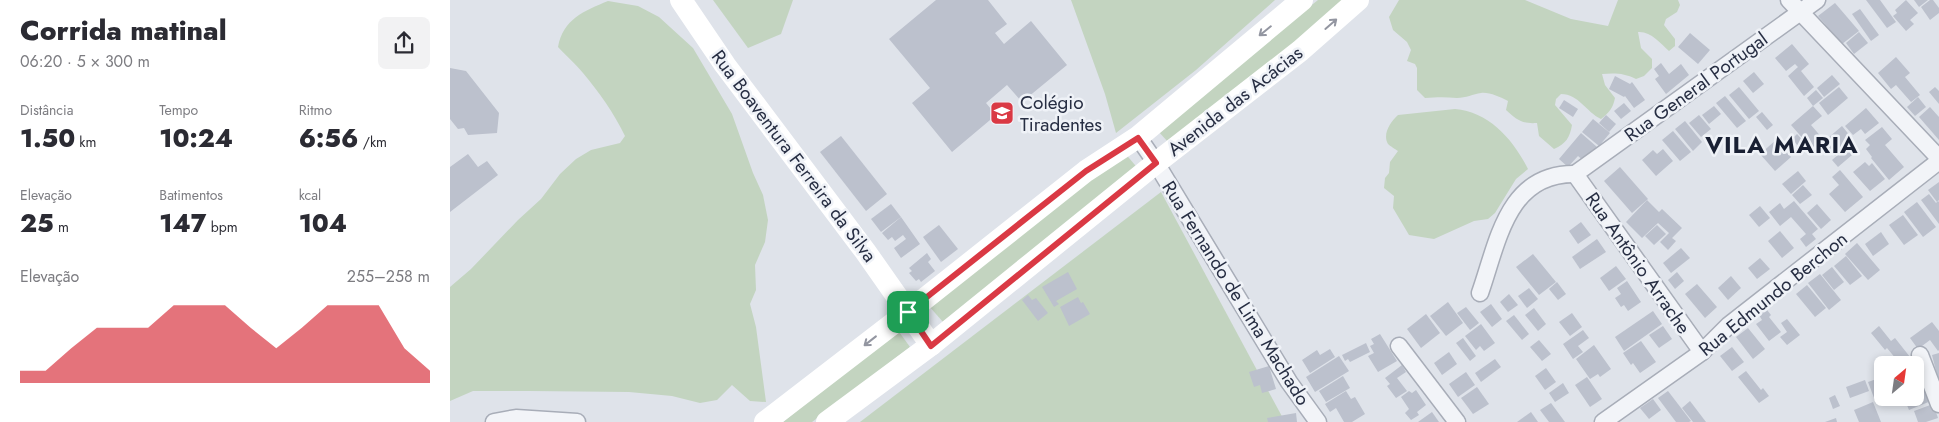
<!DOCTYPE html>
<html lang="pt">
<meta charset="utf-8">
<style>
:root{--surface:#fff;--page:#f2f2f3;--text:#2b2b33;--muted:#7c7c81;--accent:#da3944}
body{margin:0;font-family:Jost,sans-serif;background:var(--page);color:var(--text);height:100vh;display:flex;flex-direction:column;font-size:19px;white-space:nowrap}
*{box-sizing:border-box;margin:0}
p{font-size:16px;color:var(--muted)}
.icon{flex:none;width:28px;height:28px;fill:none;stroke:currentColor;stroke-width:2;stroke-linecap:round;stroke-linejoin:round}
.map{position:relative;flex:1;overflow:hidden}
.side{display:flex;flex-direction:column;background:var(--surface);width:450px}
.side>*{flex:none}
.needle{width:32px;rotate:29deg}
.fabs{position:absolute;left:1424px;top:356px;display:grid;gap:10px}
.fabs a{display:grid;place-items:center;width:50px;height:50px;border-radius:8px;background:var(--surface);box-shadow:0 2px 8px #0003;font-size:25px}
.pin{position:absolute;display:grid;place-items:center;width:42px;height:42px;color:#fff;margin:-21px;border-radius:10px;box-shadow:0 2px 8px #0006}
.round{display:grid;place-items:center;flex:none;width:52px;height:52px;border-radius:8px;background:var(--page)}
.headline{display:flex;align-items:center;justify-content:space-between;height:85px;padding:0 20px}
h1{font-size:28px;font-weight:800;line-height:38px}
.figures{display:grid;grid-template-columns:repeat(3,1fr);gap:8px;height:85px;padding:5px 20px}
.figures div{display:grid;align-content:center}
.figures b{font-size:25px;font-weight:800}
.figures small{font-size:14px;font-weight:400}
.figures p{font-size:14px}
.chart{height:140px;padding:10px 20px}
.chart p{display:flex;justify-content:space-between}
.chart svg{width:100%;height:90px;margin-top:5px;fill:var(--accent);opacity:.7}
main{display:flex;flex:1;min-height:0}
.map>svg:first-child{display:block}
</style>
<main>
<section class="side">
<div class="headline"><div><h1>Corrida matinal</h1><p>06:20 · 5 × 300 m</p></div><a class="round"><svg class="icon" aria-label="share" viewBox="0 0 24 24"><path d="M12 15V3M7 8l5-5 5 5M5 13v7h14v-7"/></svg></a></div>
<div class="figures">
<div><p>Distância</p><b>1.50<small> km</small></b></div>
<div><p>Tempo</p><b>10:24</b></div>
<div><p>Ritmo</p><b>6:56<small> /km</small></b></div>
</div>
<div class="figures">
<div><p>Elevação</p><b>25<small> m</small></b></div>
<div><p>Batimentos</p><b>147<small> bpm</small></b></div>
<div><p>kcal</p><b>104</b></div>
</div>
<div class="chart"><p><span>Elevação</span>255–258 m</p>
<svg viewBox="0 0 160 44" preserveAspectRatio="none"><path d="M0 44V38L10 38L20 27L30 17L40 17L50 17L60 6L70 6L80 6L90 17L100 27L110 17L120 6L130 6L140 6L150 27L160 38V44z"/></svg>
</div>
</section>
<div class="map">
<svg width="1489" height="422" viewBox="0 0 1489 422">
<rect width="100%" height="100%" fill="#dfe3ea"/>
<g fill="#c3d4c0">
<polygon points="263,0 343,0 331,34 298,48"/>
<polygon points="621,0 825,0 746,70 666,133 655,94"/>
<polygon points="868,0 901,0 720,144 706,129"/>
<path d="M 949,0 L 1075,0 L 1121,19 L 1158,26 L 1168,0 L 1228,0 L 1230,5 L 1227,12 L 1216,19 L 1214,25 L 1225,39 L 1225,46 L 1219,51 C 1210,43 1201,31 1188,32 L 1191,48 L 1202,59 L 1202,68 L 1194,76 L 1186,79 C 1174,73 1165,73 1152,74 L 1155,85 L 1165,98 C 1163,108 1159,113 1151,119 C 1136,112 1129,94 1111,94 L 1106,99 L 1105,105 L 1122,125 C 1120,137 1116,144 1104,149 L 1089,136 L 1087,123 C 1072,124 1067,120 1056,110 L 1058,101 C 1050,97 1039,92 1031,93 C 1023,94 1016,98 1007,98 C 996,97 987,97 975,98 L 967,90 L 967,68 L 965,64 L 957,61 L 961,50 L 957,42 L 943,30 L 939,17 Z"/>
<path d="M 158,1 L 188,6 L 209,17 L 243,48 L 282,114 L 303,173 L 313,195 L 318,220 L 315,242 L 305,265 L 306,290 L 300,304 L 306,327 L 316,402 L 300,401 L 282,385 L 267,400 L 250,403 L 222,396 L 179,392 L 79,391 L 23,391 L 0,401 L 0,287 L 21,269 L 68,220 L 91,199 L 110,174 L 126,159 L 141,150 L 170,143 L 175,136 C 164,113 149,92 133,73 C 126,64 116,56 108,47 C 113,19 134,11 158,1 Z"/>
<path d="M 1005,109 C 1039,112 1063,139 1078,169 L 1066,179 L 1045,213 L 1038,219 L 1024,221 L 984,239 L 959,235 L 943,208 L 944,196 L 934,188 L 935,178 L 939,173 L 940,162 L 948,151 C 945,149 940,146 938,144 C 932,134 941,121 948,115 Z"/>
<polygon points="674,152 690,171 493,322 478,305"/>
<polygon points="711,192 835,422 410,422"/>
<polygon points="447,329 460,347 362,422 333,422"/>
</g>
<g fill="#bcc1cd">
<polygon points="486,0 538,0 557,24 545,33 554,44 581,21 617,65 572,102 557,85 536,103 546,115 502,152 462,103 480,88 439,39"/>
<polygon points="1416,0 1430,0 1446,22 1437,28"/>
<polygon points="1456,0 1468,13 1460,20 1464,24 1456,31 1443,16 1447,13 1445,10"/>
<polygon points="1464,0 1478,0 1469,7"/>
<polygon points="1480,0 1483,0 1489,8 1489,13 1480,20 1471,7"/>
<polygon points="1385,3 1409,31 1392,44 1368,16"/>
<polygon points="1410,9 1429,35 1421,41 1402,14"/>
<polygon points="1409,32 1418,43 1404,54 1396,43"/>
<polygon points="1240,33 1260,50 1248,64 1228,47"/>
<polygon points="1342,44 1359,64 1351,71 1364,87 1354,96 1338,76 1348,67 1345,64 1336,71 1325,58"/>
<polygon points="1446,57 1460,73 1455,77 1470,95 1461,102 1446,85 1441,89 1428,73"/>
<polygon points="1211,63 1219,74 1231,64 1239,75 1216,94 1205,79 1209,76 1204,69"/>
<polygon points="0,68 16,71 49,113 47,133 18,135 14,128 8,129 0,119"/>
<polygon points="1304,72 1314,84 1303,93 1293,81"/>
<polygon points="1382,75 1390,84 1374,97 1367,88"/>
<polygon points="1165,76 1180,84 1182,82 1195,100 1184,108 1175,96 1174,97 1159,89"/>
<polygon points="1289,87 1309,111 1299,119 1279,95"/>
<polygon points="1389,87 1398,98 1378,115 1369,103"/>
<polygon points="1485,87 1489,91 1489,104 1479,92"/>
<polygon points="1366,90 1373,98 1363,106 1357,98"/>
<polygon points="1275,96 1296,121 1287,128 1266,103"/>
<polygon points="1468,97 1476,107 1465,116 1457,107"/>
<polygon points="1114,100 1128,109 1123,117 1109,108"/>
<polygon points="1174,103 1181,111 1171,119 1164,111"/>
<polygon points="1264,106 1271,114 1259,124 1252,115"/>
<polygon points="1363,106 1372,116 1361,125 1373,139 1362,149 1341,125"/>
<polygon points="1480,107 1489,117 1489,140 1469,117"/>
<polygon points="1416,108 1429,123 1415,134 1411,129 1403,135 1395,126"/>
<polygon points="1312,112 1323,125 1317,130 1306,117"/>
<polygon points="1156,115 1166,124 1159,132 1149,123"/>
<polygon points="1249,115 1261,129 1251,137 1239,123"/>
<polygon points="1143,119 1160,133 1149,146 1132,132"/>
<polygon points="1235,121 1252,142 1243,151 1225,129"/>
<polygon points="1392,126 1401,137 1400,138 1403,142 1385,156 1383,153 1381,154 1371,144"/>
<polygon points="1432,127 1442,139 1435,145 1454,167 1439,180 1421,158 1422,157 1416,149 1420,145 1415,140"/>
<polygon points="1223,131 1241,152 1230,161 1212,140"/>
<polygon points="1131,133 1147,147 1135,162 1128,156 1118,167 1109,159"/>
<polygon points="1347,134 1360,148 1354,153 1342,139"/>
<polygon points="391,136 437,194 416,211 370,152"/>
<polygon points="1326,140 1341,157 1325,171 1310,154"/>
<polygon points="1396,148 1402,155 1388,167 1382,160"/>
<polygon points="1213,149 1223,161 1206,176 1192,160 1203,150 1207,154"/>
<polygon points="18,154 28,167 37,161 48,175 0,212 0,167"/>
<polygon points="1415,162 1419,166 1422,163 1435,179 1420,191 1403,172"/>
<polygon points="1170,167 1198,199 1182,213 1154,181"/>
<polygon points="1390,170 1413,197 1395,212 1379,194 1389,185 1382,177"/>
<polygon points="1348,171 1356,181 1341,194 1332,184"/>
<polygon points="1489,182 1489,200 1487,202 1478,190"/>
<polygon points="1353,185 1362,195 1350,204 1342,195"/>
<polygon points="1479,194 1486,203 1488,201 1489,202 1489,224 1471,200"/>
<polygon points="1197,200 1209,212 1212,209 1232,228 1222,238 1226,241 1218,250 1210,242 1219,233 1208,223 1192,238 1176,222"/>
<polygon points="1344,201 1368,229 1362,234 1366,239 1356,247 1350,239 1356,234 1341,217 1330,226 1319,212 1330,203 1334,209"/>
<polygon points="1467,202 1486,227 1473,237 1454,212"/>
<polygon points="441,204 451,217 431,232 421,219"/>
<polygon points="1367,204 1381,220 1371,229 1357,213"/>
<polygon points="1310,206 1320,218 1309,227 1299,215"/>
<polygon points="1453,215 1468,235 1454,245 1439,225"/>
<polygon points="451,217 470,244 451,258 444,248 456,239 453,235 445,241 442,237 438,240 432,233"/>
<polygon points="1131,222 1141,235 1128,244 1119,231"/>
<polygon points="489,225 508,249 491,262 473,237"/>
<polygon points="1207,225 1216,234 1204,245 1195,236"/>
<polygon points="1330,231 1344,248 1332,258 1318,241"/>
<polygon points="1431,232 1439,244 1423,256 1415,244"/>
<polygon points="1147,239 1156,252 1130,269 1122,257"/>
<polygon points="1407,243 1430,270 1418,280 1395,254"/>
<polygon points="1231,248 1240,258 1221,273 1213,263"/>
<polygon points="477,253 481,259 478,262 485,271 471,282 469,279 466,281 459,273 462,271 459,268"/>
<polygon points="1083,254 1106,282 1089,295 1066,267"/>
<polygon points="1396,256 1412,276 1400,285 1384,266"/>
<polygon points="1310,258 1320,269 1307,279 1298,268"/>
<polygon points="1166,266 1176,279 1159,291 1150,278"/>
<polygon points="1382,267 1394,282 1384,290 1372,275"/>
<polygon points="618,272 627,289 606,301 609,304 604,307 592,287"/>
<polygon points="1227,272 1234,281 1225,289 1218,280"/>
<polygon points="1370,274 1391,300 1379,310 1358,283"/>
<polygon points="1281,276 1291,288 1278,300 1268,288"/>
<polygon points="1177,281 1191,302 1178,311 1174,305 1171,307 1165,298 1171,294 1167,288"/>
<polygon points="1107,282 1116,294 1108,300 1099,289"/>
<polygon points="1247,284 1267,307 1255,318 1235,294"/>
<polygon points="1357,285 1376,308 1365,317 1346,294"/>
<polygon points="1079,288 1088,299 1077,308 1068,296"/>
<polygon points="1059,294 1068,305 1058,312 1050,302"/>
<polygon points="578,295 582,300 586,298 598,313 588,321 572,300"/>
<polygon points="628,297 631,303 633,302 640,314 619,326 610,307"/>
<polygon points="998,302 1013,323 996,336 980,316"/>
<polygon points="1041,304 1052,319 1042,327 1030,312"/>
<polygon points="1314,306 1321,315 1319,317 1331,332 1319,341 1306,324 1312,320 1307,312"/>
<polygon points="1016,307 1029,323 1020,330 1007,313"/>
<polygon points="1084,308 1096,324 1088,331 1075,315"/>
<polygon points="1203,311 1212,324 1174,351 1165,337"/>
<polygon points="1122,313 1132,327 1120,336 1109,322"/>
<polygon points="976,314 990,333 971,348 957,329"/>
<polygon points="1064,315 1079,334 1072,340 1056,321"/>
<polygon points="1337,319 1350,335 1337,345 1330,337 1337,332 1331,323"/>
<polygon points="1482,322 1489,331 1489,350 1488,351 1480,340 1468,349 1460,338"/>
<polygon points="1031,324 1045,343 1034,351 1030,346 1026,350 1015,336"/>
<polygon points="1213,326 1222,339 1209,348 1199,335"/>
<polygon points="1429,326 1441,341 1445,338 1460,357 1451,365 1437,348 1435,350 1421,333"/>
<polygon points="1298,328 1315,349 1303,359 1286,337"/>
<polygon points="1133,330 1139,338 1128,346 1133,352 1123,359 1113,344"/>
<polygon points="930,334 947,361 928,372 918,356 924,353 920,346 924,344 921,339"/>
<polygon points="1013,338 1026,356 1020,361 1006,343"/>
<polygon points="1089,340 1101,354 1092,361 1080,347"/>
<polygon points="1191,341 1206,362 1190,373 1183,363 1181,365 1173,353"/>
<polygon points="916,343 920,352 900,362 898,359 895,361 892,355"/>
<polygon points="1144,345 1161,369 1150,377 1148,374 1140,379 1126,359"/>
<polygon points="1282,347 1294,362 1282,371 1270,356"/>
<polygon points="880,349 885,357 860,373 852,360 867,350 870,355"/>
<polygon points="999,352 1007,364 992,375 984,363"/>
<polygon points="1489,353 1489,379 1488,379 1482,355"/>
<polygon points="889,356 899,371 865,392 856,377"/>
<polygon points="1045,359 1051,367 1031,382 1025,373"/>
<polygon points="1466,361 1471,375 1465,377 1465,365 1456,365"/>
<polygon points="952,365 956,372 947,378 957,391 946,398 937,386 940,384 935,378"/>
<polygon points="819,366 826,389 812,393 810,385 804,387 799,372"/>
<polygon points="1096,368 1106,382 1095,390 1085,376"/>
<polygon points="1296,371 1311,390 1313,388 1319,396 1309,403 1288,377"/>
<polygon points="1016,372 1025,385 1008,397 999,384"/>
<polygon points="893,376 900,388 876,402 869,391"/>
<polygon points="1137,377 1152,399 1140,407 1125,385"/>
<polygon points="1432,377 1432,398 1441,398 1426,403 1418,382"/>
<polygon points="1472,377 1475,386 1465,390 1465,379"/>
<polygon points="1415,380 1419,391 1400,398 1396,387"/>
<polygon points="1113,383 1119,393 1105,402 1099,393"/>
<polygon points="1027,387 1039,404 1023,414 1011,398"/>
<polygon points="1477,388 1481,401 1459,410 1454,398 1465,398 1465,392"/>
<polygon points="966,390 976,405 967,412 969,415 961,420 955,413 959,409 951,397 959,391 962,393"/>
<polygon points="896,391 901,399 905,397 915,414 902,422 894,422 886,408 880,412 875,404"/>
<polygon points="1218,391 1241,421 1239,422 1226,422 1208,398"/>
<polygon points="1385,395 1390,406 1383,409 1379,398"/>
<polygon points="1203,399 1211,410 1199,419 1190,408"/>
<polygon points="1240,401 1256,422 1243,422 1232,408"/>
<polygon points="1423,402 1431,422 1409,422 1404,410"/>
<polygon points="1101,403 1115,422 1099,422 1090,410"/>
<polygon points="1483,404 1488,418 1476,422 1468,422 1464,411"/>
<polygon points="982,412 989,422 968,422"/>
<polygon points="1081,412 1088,422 1067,422"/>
<polygon points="846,413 847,422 818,422 817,418"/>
<polygon points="1386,418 1387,422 1375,422"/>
</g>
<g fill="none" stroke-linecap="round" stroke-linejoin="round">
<g stroke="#a8adb8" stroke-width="19">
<g id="street">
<polyline points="1339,0 1489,158"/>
<polyline points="688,137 706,163 839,382 868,422"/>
<polyline points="1125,174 1367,0"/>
<polyline points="1125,174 1252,352"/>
<path d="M 1030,293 C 1048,242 1057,173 1125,174"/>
<polyline points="949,346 1007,422"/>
<polyline points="1470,355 1489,404"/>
<polyline points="44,422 66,418 127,422"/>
<polyline points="1153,422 1252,352 1279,325 1489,161"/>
</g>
</g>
<use href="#street" stroke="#f2f4f8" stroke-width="16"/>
<g stroke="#fff" stroke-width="22">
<polyline points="231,0 275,65 415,251 481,345"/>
<polyline points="315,422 458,312 636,171 688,137 852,0"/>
<polyline points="377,422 481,345 706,163 850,51 908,0"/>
</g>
</g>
<defs><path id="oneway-shaft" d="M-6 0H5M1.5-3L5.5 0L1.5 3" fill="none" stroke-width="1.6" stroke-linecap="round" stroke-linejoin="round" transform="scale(1.25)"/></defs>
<g stroke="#9396a1">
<use href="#oneway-shaft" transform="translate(881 24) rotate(-41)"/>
<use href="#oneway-shaft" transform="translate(815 31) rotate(141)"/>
<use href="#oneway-shaft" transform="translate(420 341) rotate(142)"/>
</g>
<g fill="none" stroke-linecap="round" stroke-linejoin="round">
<g stroke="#fff" stroke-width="10">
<polygon id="route" points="688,138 706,163 481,346 458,312 636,171"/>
</g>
<use href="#route" stroke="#da3944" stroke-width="6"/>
</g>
<defs>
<g id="school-square" transform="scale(1.25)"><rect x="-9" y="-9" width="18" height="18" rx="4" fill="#da3944" stroke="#eff2f7"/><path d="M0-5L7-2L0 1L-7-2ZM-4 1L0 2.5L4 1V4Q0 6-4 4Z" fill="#fff"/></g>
</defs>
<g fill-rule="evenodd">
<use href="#school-square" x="552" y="113"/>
</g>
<g text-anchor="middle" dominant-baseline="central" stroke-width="5" stroke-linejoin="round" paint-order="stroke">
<g font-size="19" fill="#272e43" stroke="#eff2f7">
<text transform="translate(1246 87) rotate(-36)">Rua General Portugal</text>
<text transform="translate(785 101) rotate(-38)">Avenida das Acácias</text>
<text transform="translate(344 156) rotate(53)">Rua Boaventura Ferreira da Silva</text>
<text transform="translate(1188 263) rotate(55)">Rua Antônio Arrache</text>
<text transform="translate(786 293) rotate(58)">Rua Fernando de Lima Machado</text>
<text transform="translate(1323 294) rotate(-39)">Rua Edmundo Berchon</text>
</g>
<g font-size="19" fill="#272e43" stroke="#eff2f7" text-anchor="start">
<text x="570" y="102">Colégio<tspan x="570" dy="22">Tiradentes</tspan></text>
</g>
<g font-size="24" font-weight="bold" letter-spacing="1" fill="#192033" stroke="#eff2f7">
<text x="1332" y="144">VILA MARIA</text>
</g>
</g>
</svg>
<div class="fabs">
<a><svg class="needle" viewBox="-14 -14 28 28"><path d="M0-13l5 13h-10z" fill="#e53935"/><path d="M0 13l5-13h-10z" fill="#7c7c81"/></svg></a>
</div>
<div class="pin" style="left:458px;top:312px;background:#1e9e55"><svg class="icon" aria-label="arrive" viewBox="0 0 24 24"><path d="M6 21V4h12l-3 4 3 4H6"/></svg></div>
</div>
</main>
